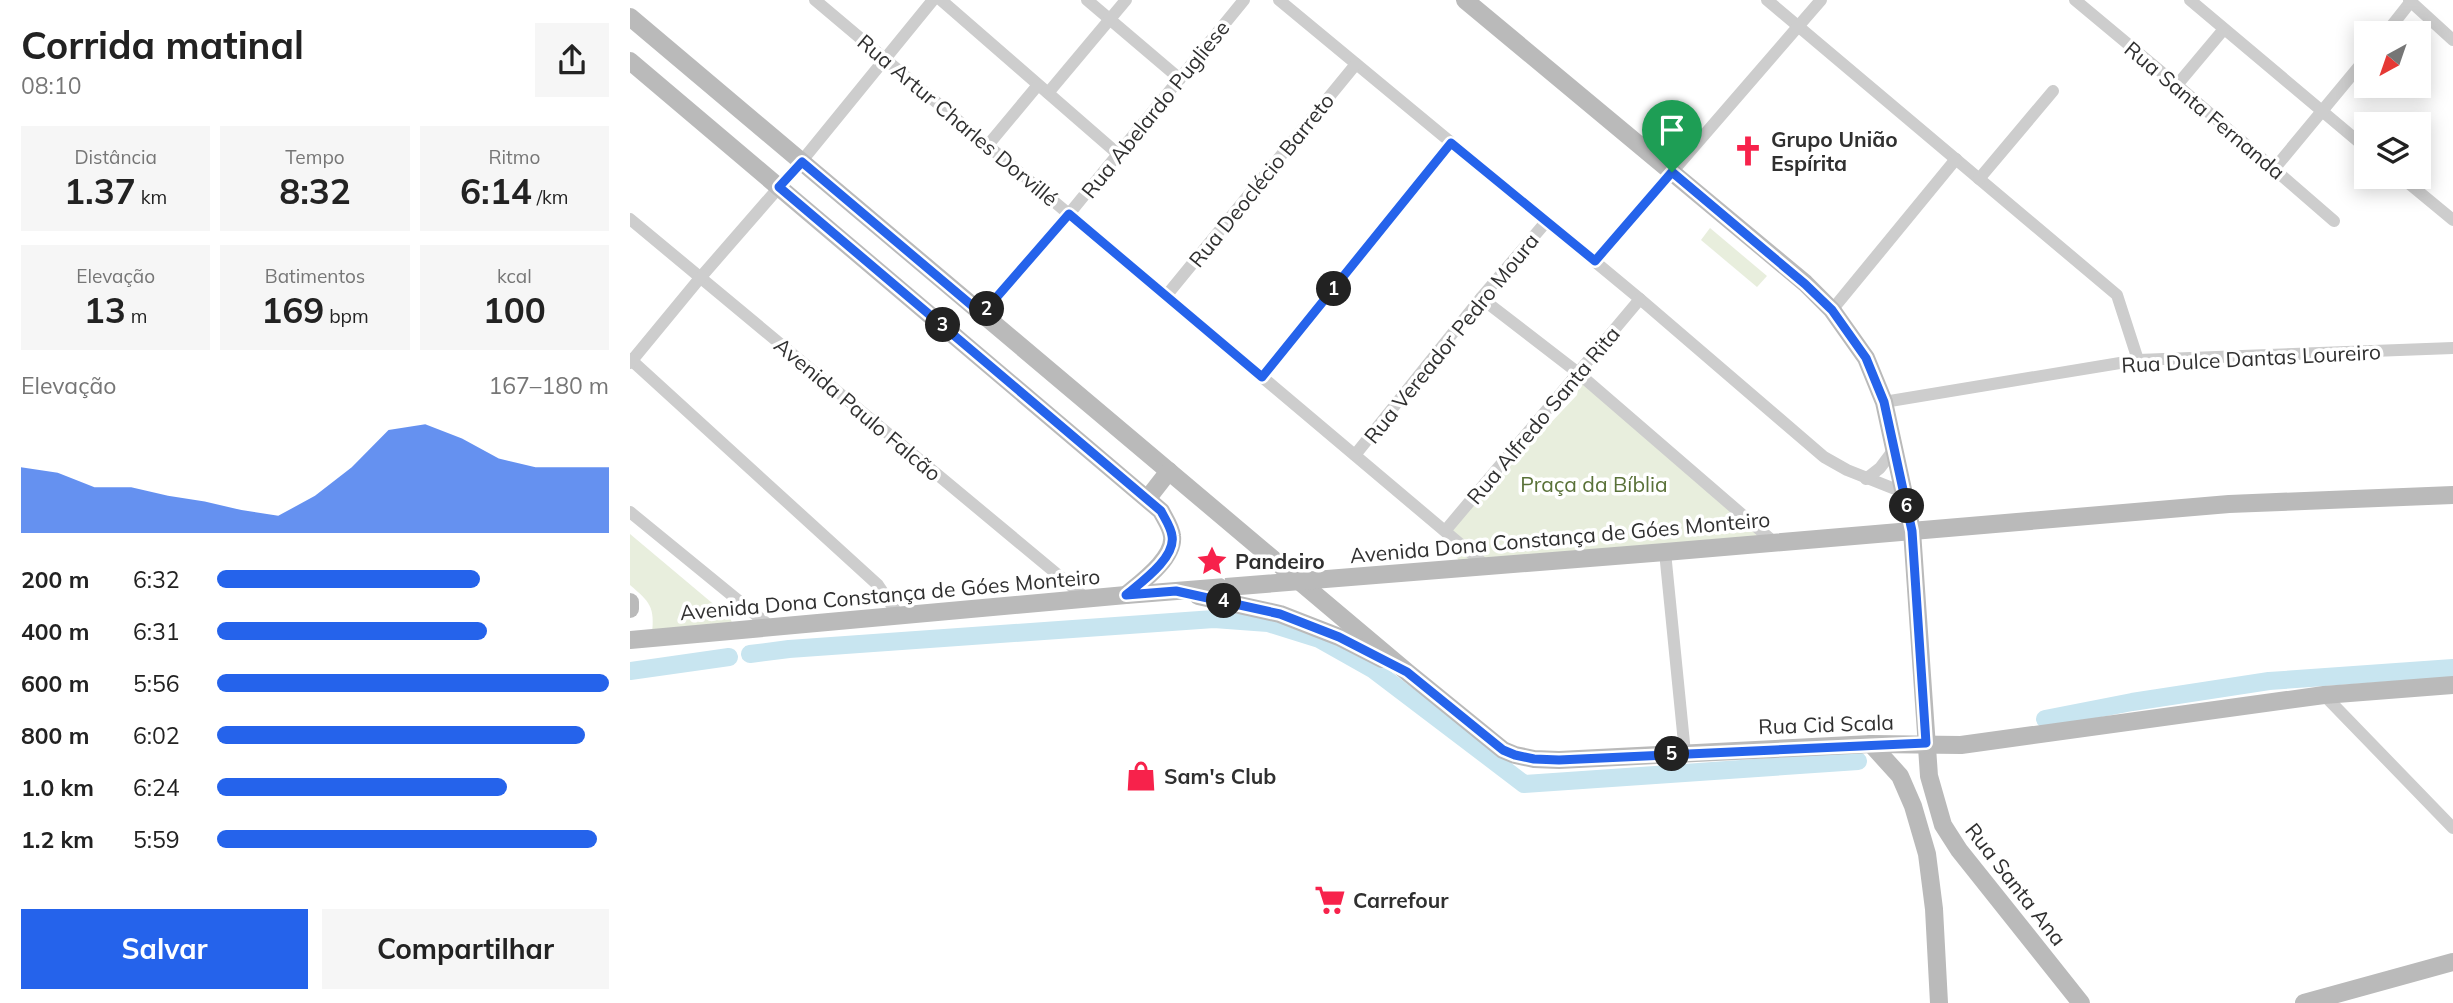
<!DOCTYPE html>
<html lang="pt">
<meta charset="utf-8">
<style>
:root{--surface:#fff;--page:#f6f6f6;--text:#222;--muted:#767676;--accent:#2563eb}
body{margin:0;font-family:Mulish,sans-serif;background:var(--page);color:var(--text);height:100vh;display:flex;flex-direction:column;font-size:26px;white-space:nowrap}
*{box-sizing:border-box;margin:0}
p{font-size:23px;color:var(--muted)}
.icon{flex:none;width:38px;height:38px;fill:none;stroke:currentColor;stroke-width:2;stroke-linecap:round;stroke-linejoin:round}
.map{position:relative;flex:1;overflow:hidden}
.panel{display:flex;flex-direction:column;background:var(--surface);width:630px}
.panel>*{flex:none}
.needle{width:46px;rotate:220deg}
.fabs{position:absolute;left:1724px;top:21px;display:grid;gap:14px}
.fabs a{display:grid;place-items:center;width:77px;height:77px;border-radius:0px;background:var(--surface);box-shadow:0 4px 18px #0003;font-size:35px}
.pin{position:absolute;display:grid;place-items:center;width:60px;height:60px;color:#fff;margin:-72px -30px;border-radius:50% 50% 50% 0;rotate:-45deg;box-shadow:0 0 7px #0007}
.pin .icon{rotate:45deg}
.km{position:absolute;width:35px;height:35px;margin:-18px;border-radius:50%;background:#222;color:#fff;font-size:19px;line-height:35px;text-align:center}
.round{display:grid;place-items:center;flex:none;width:74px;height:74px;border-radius:0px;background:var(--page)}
.headline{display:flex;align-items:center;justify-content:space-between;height:119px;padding:0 21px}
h1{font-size:38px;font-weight:700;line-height:52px}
.stats{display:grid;grid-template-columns:repeat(3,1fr);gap:10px;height:119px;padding:7px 21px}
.stats div{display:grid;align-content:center;border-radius:0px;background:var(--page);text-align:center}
.stats b{font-size:35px;font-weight:700}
.stats small{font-size:19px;font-weight:400}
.stats p{font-size:19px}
.chart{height:196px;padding:14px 21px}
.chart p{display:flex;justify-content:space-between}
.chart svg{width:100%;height:126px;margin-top:7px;fill:var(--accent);opacity:.7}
.cta{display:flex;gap:14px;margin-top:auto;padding:14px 21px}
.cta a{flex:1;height:80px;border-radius:0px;background:var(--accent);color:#fff;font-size:28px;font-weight:700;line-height:80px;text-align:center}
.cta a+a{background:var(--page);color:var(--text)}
ul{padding:0 21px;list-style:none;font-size:23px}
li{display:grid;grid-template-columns:112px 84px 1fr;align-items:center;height:52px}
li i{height:18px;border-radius:9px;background:var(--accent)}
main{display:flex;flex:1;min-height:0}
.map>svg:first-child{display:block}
</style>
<main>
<section class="panel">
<div class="headline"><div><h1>Corrida matinal</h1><p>08:10</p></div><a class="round"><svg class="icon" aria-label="share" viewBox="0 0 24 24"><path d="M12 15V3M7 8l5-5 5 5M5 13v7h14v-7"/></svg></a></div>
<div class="stats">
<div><p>Distância</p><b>1.37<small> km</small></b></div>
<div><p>Tempo</p><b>8:32</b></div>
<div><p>Ritmo</p><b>6:14<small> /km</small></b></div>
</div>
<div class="stats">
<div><p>Elevação</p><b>13<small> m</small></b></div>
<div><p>Batimentos</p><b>169<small> bpm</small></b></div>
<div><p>kcal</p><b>100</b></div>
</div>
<div class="chart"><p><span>Elevação</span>167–180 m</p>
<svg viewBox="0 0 160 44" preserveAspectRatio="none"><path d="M0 44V21L10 23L20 28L30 28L40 31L50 33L60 36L70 38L80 31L90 21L100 8L110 6L120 11L130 18L140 21L150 21L160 21V44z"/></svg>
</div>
<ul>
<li><b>200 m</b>6:32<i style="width:67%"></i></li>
<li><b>400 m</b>6:31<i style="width:69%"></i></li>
<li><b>600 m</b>5:56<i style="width:100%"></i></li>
<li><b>800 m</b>6:02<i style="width:94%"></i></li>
<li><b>1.0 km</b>6:24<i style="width:74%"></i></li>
<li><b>1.2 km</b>5:59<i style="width:97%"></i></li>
</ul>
<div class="cta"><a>Salvar</a><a>Compartilhar</a></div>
</section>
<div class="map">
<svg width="1823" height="1003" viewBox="0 0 1823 1003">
<rect width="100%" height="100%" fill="#fff"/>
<g fill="#e8eedd">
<polygon points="1080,228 1137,276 1127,287 1071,240"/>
<polygon points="951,376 1145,543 832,568 816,534 947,395"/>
<path d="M 0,534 L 100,618 L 104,627 L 22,634 C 25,607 20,602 0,585 Z"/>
</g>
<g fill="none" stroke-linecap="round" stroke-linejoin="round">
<g stroke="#c8e5f0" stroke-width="18">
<polyline points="120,654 159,649 584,619 638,623 689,639 744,670 894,784 1228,761"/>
<polyline points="0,671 99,657"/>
<polyline points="1415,719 1502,702 1639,681 1823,668"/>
</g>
<g stroke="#cdcdcd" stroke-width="12">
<polyline points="185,0 855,565"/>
<polyline points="311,0 488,154"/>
<polyline points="457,0 550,79"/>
<polyline points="649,0 1010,299 1194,457 1217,470 1275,493"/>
<polyline points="1137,0 1487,295 1508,360"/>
<polyline points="1445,0 1547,85 1704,221"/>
<polyline points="1560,0 1736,148"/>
<polyline points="1779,0 1823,40"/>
<polyline points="1756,33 1782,0"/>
<polyline points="1547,85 1594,29"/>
<polyline points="418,93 496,0"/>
<polyline points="358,145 408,85"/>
<polyline points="1644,169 1736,58"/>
<polyline points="1771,177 1823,220"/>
<polyline points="1349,179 1423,91"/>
<polyline points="0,219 457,599"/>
<polyline points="965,261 1191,0"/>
<polyline points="536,296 726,64"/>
<polyline points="851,298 947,372 1145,543"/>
<polyline points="1202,310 1326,159"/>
<polyline points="352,314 439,214 614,0"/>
<polyline points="0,359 248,585 269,616"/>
<polyline points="0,363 70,278 171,162 303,0"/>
<polyline points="632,377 821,143"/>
<polyline points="1254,402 1508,360 1823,348"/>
<polyline points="725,455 851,298 916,222"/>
<polyline points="1236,479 1250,468 1265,448"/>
<polyline points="0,512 142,628"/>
<polyline points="815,531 1010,299"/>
<polyline points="1035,552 1055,753"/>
<polyline points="1694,695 1823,828"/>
</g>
<g stroke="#bababa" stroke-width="18">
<polyline points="835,0 1175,283 1202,310 1236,358 1254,402 1282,531 1299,776 1313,825 1329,850 1451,1003"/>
<polyline points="0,17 777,672 873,750 885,755 904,759 929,760 1241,744 1331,745 1694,695 1823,685"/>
<path d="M 0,61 L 531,511 C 535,519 541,527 542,536 C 545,558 510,583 496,595"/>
<polyline points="518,498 539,471"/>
<polyline points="568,596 650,614 709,637 752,659"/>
<polyline points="0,602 0,609"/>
<polyline points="0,640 496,595 1035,552 1599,504 1823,495"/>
<polyline points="1241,744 1270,776 1283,806 1297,854 1304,909 1309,1003"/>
<polyline points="1674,1003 1823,962"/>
</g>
</g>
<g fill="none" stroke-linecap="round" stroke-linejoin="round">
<g stroke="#fff" stroke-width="14">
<path id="route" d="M 821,143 L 965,261 L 1042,172 L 1175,284 L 1202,310 L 1236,358 L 1254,402 L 1282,531 L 1296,743 L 929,760 L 904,759 L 885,755 L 873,750 L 777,672 L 709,637 L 650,614 L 546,591 L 496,595 C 510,583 546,558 542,536 C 541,527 535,519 531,511 L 149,187 L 172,162 L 352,314 L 439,214 L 632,377 Z"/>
</g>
<use href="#route" stroke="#2563eb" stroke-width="9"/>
</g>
<defs>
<g id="church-bare" transform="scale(2.415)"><path d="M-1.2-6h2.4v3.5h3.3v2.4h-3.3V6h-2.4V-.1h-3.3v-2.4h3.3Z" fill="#f7224b" stroke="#fff" stroke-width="2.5" paint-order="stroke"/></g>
<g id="sight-bare" transform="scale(2.415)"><path d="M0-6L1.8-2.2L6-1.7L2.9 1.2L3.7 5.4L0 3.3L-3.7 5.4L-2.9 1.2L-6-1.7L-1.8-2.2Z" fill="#f7224b" stroke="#fff" stroke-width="2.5" paint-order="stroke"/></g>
<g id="shop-bare" transform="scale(2.415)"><path d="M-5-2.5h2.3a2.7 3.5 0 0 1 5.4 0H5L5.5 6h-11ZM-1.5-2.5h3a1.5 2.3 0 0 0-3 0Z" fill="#f7224b" stroke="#fff" stroke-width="2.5" paint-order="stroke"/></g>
<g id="supermarket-bare" transform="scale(2.415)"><path d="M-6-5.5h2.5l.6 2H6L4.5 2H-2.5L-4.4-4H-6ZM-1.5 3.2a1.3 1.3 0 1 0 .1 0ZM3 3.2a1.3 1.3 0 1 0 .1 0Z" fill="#f7224b" stroke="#fff" stroke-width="2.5" paint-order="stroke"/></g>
</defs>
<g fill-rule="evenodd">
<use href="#church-bare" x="1118" y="151"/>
<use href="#sight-bare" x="582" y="561"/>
<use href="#shop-bare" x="511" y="776"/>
<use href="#supermarket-bare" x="700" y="900"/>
</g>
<g text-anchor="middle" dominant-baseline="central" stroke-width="7" stroke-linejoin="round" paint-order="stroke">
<g font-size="21" fill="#303030" stroke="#fff">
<text transform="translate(525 109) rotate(-51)">Rua Abelardo Pugliese</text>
<text transform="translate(1575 110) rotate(40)">Rua Santa Fernanda</text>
<text transform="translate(328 120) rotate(40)">Rua Artur Charles Dorvillé</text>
<text transform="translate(631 180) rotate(-51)">Rua Deoclécio Barreto</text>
<text transform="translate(821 338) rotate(-51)">Rua Vereador Pedro Moura</text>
<text transform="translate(1621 358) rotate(-3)">Rua Dulce Dantas Loureiro</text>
<text transform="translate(228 409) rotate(40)">Avenida Paulo Falcão</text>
<text transform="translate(913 415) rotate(-50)">Rua Alfredo Santa Rita</text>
<text transform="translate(930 537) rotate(-5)">Avenida Dona Constança de Góes Monteiro</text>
<text transform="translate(260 594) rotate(-5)">Avenida Dona Constança de Góes Monteiro</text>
<text transform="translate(1196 724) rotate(-2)">Rua Cid Scala</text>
<text transform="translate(1386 884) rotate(52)">Rua Santa Ana</text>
</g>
<g font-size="21" font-weight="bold" fill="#303030" stroke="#fff" text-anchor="start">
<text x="1141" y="139">Grupo União<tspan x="1141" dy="24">Espírita</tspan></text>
<text x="605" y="561">Pandeiro</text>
<text x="534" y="776">Sam's Club</text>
<text x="723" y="900">Carrefour</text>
</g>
<g font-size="21" fill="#597138" stroke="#fff">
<text x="964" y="484">Praça da Bíblia</text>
</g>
</g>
</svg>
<div class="fabs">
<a><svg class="needle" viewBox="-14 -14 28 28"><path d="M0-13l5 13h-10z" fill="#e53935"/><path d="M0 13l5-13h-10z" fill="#767676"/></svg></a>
<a><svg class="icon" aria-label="layers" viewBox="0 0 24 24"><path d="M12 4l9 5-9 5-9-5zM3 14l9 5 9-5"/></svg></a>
</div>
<div class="pin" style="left:1042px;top:172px;background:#1e9e55"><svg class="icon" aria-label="arrive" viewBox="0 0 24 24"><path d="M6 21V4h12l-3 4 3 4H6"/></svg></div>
<b class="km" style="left:704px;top:289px">1</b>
<b class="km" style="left:357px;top:309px">2</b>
<b class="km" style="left:313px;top:325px">3</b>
<b class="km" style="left:594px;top:601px">4</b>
<b class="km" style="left:1042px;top:754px">5</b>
<b class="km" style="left:1277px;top:506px">6</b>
</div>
</main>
